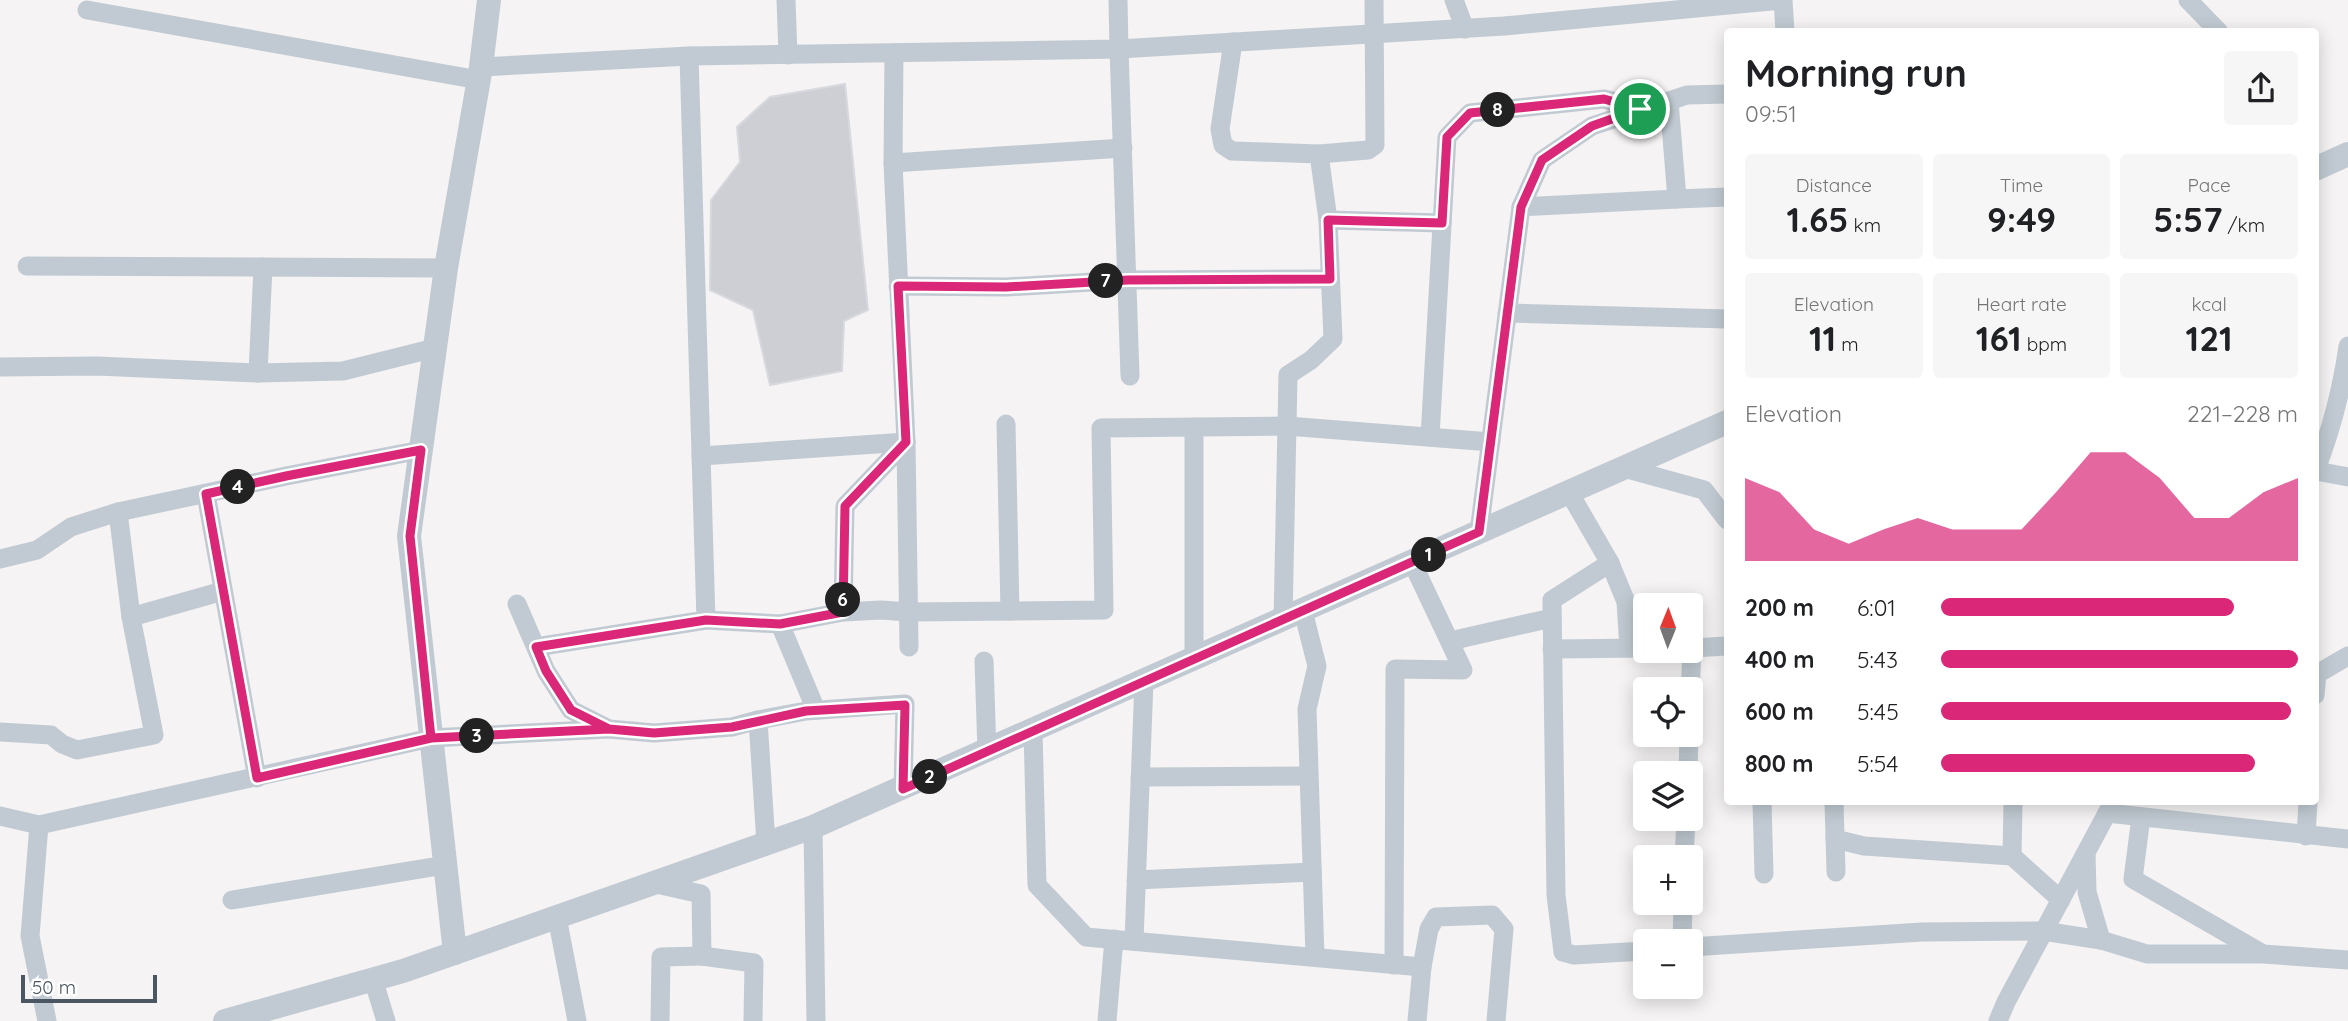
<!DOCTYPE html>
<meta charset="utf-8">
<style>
:root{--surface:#fff;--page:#f6f6f6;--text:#202124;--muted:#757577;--accent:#db2777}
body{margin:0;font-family:Quicksand,sans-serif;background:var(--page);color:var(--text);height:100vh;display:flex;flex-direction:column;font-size:26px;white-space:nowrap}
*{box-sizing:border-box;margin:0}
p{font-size:23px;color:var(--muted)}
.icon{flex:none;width:38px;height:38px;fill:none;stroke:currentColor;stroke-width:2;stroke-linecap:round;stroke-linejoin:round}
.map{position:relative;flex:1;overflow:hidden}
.panel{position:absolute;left:1724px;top:28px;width:595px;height:777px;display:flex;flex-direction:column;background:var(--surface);border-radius:7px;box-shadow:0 4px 18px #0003}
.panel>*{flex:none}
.needle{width:46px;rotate:1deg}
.controls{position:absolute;left:1633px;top:593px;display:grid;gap:14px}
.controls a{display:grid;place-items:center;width:70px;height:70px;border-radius:7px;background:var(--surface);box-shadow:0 4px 18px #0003;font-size:35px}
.scale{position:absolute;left:21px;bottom:18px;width:136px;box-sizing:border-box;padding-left:7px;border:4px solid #4a5661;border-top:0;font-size:19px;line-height:24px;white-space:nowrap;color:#4a5661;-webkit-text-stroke:5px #fff;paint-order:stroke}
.pin{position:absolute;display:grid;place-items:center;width:60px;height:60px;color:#fff;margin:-30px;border:4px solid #fff;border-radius:50%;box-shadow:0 2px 7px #0007}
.km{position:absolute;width:35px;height:35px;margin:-18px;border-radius:50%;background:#222;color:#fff;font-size:19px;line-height:35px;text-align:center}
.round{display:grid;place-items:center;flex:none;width:74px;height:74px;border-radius:7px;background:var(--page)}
.headline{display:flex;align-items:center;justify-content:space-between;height:119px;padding:0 21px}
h1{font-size:38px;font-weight:700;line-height:52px}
.metrics{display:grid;grid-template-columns:repeat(3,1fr);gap:10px;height:119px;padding:7px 21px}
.metrics div{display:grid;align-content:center;border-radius:7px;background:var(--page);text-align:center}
.metrics b{font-size:35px;font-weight:700}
.metrics small{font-size:19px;font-weight:400}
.metrics p{font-size:19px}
.chart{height:196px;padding:14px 21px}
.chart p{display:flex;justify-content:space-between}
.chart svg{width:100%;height:126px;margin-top:7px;fill:var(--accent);opacity:.7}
ul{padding:0 21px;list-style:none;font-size:23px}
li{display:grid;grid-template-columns:112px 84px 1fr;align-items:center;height:52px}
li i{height:18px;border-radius:9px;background:var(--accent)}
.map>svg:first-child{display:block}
</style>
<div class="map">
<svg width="2348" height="1021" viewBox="0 0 2348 1021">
<rect width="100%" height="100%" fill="#f5f3f3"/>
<polygon fill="#cdcfd5" stroke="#d7d9de" stroke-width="2" points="845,84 868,310 844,321 842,371 770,385 753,310 710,290 711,200 740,162 737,127 770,97"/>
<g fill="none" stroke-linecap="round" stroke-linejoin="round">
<g stroke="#c1cad2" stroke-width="19">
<polyline points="786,0 788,55"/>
<polyline points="1454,0 1465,29"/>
<polyline points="2188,0 2219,32"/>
<polyline points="87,10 479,80"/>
<polyline points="1233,42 1220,129 1223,145 1232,151 1319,154 1328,220 1333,339 1311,360 1288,375 1283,620"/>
<polyline points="894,53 893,163 1123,148"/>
<polyline points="481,67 689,56 1119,49 1118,0"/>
<polyline points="1669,101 1677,199 1727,197"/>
<polyline points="1319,154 1368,150 1375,145 1374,0"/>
<polyline points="893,163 906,442 909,647"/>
<polyline points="1521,207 1677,199"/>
<polyline points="1328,220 1442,223"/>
<polyline points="27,266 446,268"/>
<polyline points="898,286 1006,287 1128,280 1330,279"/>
<polyline points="1507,313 1727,319"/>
<polyline points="0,367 97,366 258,373 343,371 435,348"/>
<polyline points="258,373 263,267"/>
<polyline points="1130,376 1119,49 1504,26 1783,0 1785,32"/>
<polyline points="1006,424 1010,611"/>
<polyline points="1430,437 1447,137 1470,113 1604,99 1641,109"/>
<polyline points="701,456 906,442"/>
<polyline points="1624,468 1704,490 1727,520"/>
<polyline points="2316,471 2348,477"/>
<path d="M 2315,472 C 2331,431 2342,389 2348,346"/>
<polyline points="1569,492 1610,563 1552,600 1556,895 1563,952 1574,955 1645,951"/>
<polyline points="206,494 257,778"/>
<polyline points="1479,532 1521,207 1542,160 1592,126 1687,95 1727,94"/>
<polyline points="0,559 37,550 71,527 118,512 286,476 421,450"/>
<polyline points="1610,563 1626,602 1629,648"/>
<polyline points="517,604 546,671 571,710 609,729 654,733 732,727 758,720 766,844"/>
<polyline points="1303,611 1317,666 1307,709 1315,957"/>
<polyline points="843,612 881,610 908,612 1104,610 1101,428 1287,426 1491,442"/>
<polyline points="131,617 223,591"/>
<polyline points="706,620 780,624"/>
<polyline points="1450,641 1552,618"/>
<polyline points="536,647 706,620 689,56"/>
<polyline points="1690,648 1692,648 1690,695"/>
<polyline points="1692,648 1727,646"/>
<polyline points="1552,649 1645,648"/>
<polyline points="1194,659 1194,427"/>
<polyline points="984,661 987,752"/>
<polyline points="2315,695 2317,674 2348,656"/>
<polyline points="816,710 780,624 843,612 845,506 906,442"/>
<polyline points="758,720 806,711 905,704 903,789"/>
<polyline points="1033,731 1037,885 1086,937 1422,967 1417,1021"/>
<polyline points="0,732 51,735 62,744 77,750 154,735 131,617 118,512"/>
<polyline points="1688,774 1689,735"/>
<polyline points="1140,777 1308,776"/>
<polyline points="1762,802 1764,874"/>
<polyline points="1834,802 1836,872"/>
<polyline points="2107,813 2348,839"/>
<polyline points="0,816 39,825"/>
<polyline points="2141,817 2133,879 2263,954 2348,960"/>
<polyline points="813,827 816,1021"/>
<polyline points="2306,836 2308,802"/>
<polyline points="1835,839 1864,846 2012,856 2061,900"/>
<polyline points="2086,853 2087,892 2101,940 2147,954 2260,954"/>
<polyline points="2012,856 2013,802"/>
<polyline points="1684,858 1686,819"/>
<polyline points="1136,880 1312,872"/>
<polyline points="652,883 701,894 702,956 661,957 660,1021"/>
<polyline points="232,900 445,865"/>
<polyline points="557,917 577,1021"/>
<polyline points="1134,941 1144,681"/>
<polyline points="1682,942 1683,903"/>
<polyline points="1690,947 1922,932 2043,931 2101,940"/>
<polyline points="702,956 754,963 753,1021"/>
<polyline points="1394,965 1395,669 1463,670 1412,562"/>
<polyline points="1422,967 1429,929 1436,917 1492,915 1504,929 1496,1021"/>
<polyline points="373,979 386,1021"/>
<polyline points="47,1021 30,936 39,825 431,738 609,729"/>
<polyline points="1107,1021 1114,939"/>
<polyline points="1998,1021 2006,1002 2113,802"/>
</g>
<g stroke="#c1cad2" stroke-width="24">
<polyline points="2315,169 2348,154"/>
<polyline points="455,953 409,536 446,268 481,67 489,0"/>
<polyline points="225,1021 403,971 813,827 1727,422"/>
</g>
</g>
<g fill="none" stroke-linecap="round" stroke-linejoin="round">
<g stroke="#fff" stroke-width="14">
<polyline id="route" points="1640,109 1592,126 1542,160 1521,207 1479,532 903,789 905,705 806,711 732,727 654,733 609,729 431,738 257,778 206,494 286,476 421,450 410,536 431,738 609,729 571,710 546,671 536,647 706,620 780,624 843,612 845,506 906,442 898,286 1006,287 1128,280 1330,279 1328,220 1442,223 1447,137 1470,113 1604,99 1640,109"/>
</g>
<use href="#route" stroke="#db2777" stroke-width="9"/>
</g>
</svg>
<div class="controls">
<a><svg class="needle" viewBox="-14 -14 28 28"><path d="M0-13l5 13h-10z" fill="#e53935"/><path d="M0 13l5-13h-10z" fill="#757577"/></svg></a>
<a><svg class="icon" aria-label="locate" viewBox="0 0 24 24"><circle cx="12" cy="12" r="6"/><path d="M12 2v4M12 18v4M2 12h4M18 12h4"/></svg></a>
<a><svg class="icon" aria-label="layers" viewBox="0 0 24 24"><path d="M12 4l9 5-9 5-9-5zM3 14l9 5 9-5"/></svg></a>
<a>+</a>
<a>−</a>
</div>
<div class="scale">50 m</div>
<div class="pin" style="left:1640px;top:109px;background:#1e9e55"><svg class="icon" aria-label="arrive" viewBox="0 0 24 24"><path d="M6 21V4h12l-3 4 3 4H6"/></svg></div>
<b class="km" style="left:1429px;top:555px">1</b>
<b class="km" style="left:930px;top:777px">2</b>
<b class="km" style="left:477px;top:736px">3</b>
<b class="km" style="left:238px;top:487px">4</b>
<b class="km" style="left:843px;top:600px">6</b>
<b class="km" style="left:1106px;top:281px">7</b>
<b class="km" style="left:1498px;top:110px">8</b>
<section class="panel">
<div class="headline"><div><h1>Morning run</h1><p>09:51</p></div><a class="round"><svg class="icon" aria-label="share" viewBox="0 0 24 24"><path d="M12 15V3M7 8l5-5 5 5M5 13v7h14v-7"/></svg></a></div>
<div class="metrics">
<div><p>Distance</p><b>1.65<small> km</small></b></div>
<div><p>Time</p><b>9:49</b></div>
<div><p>Pace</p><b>5:57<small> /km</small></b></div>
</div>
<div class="metrics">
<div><p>Elevation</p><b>11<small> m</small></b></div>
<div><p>Heart rate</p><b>161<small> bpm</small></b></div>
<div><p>kcal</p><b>121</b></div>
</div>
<div class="chart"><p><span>Elevation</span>221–228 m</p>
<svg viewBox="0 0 160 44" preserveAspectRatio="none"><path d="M0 44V15L10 20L20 33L30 38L40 33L50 29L60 33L70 33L80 33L90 20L100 6L110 6L120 15L130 29L140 29L150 20L160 15V44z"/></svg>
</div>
<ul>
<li><b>200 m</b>6:01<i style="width:82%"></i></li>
<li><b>400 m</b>5:43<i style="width:100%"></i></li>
<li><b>600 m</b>5:45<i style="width:98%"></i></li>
<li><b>800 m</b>5:54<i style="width:88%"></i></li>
</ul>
</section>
</div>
